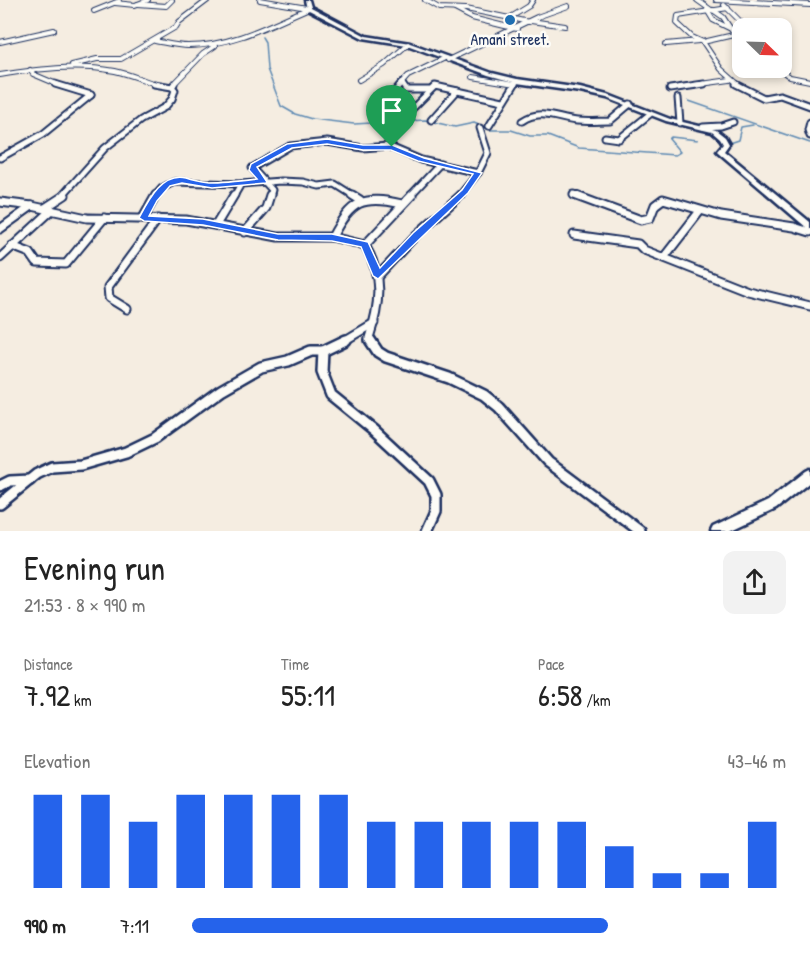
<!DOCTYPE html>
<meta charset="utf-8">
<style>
:root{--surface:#fff;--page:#f2f2f2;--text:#222;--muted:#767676;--accent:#2563eb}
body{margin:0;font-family:"Patrick Hand",sans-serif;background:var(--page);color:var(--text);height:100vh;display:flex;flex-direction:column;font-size:22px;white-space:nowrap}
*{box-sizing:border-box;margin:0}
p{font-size:20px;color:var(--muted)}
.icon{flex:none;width:33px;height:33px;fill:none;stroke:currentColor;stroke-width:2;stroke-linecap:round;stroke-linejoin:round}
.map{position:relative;height:531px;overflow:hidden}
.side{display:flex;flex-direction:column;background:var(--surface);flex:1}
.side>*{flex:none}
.needle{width:39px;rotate:113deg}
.controls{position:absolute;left:732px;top:18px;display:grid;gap:12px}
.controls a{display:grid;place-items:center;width:60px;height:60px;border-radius:12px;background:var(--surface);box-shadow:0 3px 9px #0003;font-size:30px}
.pin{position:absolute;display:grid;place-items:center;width:51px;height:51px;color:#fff;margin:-62px -26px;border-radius:50% 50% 50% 0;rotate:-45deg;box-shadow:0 0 6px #0007}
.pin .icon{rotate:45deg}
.round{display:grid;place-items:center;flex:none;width:63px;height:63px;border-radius:12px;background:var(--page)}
.summary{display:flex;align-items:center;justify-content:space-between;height:102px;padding:0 24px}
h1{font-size:33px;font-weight:600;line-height:45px}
.stats{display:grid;grid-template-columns:repeat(3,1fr);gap:9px;height:102px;padding:6px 24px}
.stats div{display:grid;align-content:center}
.stats b{font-size:30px;font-weight:600}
.stats small{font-size:16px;font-weight:400}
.stats p{font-size:16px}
.chart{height:168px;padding:12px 24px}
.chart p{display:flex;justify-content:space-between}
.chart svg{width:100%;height:108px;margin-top:6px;stroke:var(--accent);stroke-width:6}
ul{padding:0 24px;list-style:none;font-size:20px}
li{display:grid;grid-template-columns:96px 72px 1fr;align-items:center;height:45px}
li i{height:15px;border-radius:8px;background:var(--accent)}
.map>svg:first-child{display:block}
</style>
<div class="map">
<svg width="810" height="531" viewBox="0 0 810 531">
<rect width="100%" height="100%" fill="#f5ede1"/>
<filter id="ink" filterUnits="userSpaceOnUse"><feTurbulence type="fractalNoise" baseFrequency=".0167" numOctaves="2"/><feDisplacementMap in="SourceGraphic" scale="12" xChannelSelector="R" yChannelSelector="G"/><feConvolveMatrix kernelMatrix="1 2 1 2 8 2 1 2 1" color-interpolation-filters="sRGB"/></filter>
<g filter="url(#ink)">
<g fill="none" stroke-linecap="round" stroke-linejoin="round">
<g stroke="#5e8ab3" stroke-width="1.5">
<polyline points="262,37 265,42 267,69 281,106 295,114 312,119 354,124 425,120 455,127 474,123 491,130 511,130 530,136 548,136 579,148 675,155 680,152 669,139 671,137 698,140"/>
<polyline points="689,101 810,143"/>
<polyline points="729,143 738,140 741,127 753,125"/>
</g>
<g stroke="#1b2f5e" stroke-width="6">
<g id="minor-far3">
<polyline points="260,0 307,8"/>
<polyline points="425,0 439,8 466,9 529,22"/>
<polyline points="697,0 711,10"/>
<polyline points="716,0 810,5"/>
<polyline points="115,3 135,5 148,0"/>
<polyline points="138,4 166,6 172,0"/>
<polyline points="724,5 747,28"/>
<polyline points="455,9 472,18 517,29"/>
<polyline points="707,10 713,20 729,28"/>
<polyline points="713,10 723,17 734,34"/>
<polyline points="94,11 119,1"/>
<polyline points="511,17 529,6 533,0"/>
<polyline points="531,21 565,26"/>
<path d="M 155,41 C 166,43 177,46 188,46 C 231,46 270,25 309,8"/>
<polyline points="0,42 54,30"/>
<polyline points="703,42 692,37 677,23 678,16 728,8"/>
<polyline points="666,44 699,41"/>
<polyline points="448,60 537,17 568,6"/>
<polyline points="72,65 97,59 121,59 176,27 179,22 208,0"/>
<polyline points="751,68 779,68"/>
<polyline points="778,68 790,77 810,81"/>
<polyline points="30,70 33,74 59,85"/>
<path d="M 0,75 C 38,69 76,64 115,71 C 130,74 145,81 159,85"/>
<polyline points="473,77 515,84"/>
<polyline points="359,80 384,65 408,44"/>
<polyline points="402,83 403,85"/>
<polyline points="173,85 203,54 215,46"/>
<polyline points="400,85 408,76 445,58"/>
<polyline points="514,85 517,81"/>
<polyline points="694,85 730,80"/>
<polyline points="739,85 721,69 703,42 742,33"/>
</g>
</g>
<g stroke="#1b2f5e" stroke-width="9">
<g id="minor-far2">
<polyline points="55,84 91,95"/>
<polyline points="402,84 406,90 429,90"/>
<polyline points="736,84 764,98 780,95 810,106"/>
<polyline points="172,87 174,84"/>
<polyline points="670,89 704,84"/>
<polyline points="678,98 680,123"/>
<polyline points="380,109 401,84"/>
<polyline points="406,115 435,86 503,101"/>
<polyline points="431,120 457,91"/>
<path d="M 522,121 C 541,108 556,119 577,121 C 588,122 599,121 610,121 L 630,104"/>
<polyline points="810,122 808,130 810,136"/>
<polyline points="489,126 515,84"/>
<polyline points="703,127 721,126 733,122"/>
<polyline points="605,137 619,139 650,114"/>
<polyline points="0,158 43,134 91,95"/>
<polyline points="574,195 577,196"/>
<polyline points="62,196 105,148 141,120 165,107 172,99 175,90 172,87 154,84"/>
<polyline points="155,196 162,188 174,182 241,184"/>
<polyline points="234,196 241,184 281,181 303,182 319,186 335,184 354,196"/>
<polyline points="270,196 272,190 252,168 290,146 327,142 363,148 388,146 421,160 478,173"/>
<polyline points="410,196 440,164"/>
<polyline points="459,196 478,173 488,153 480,128"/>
</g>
</g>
<g stroke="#1b2f5e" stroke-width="11">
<g id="minor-far1">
<polyline points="352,195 360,200"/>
<polyline points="574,195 641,220 650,218 655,205 663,199 721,216 794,227 810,232"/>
<path d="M 0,202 L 32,206 L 87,218 L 186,220 L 278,237 L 332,237 L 365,245 C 383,276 380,305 369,338 L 371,341"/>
<polyline points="45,208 65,195"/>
<polyline points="143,218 156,195"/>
<polyline points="216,225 234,195"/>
<polyline points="0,229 32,206"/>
<polyline points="245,232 266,208 270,195"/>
<polyline points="574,235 638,244 644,250 748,291 810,306"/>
<path d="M 332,237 C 351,201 362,195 402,204"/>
<polyline points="365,245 412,195"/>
<polyline points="12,246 30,253 37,263 66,264 104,218"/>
<polyline points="665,256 700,211"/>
<polyline points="0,258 52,210"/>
<polyline points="378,276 416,235 461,195"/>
<polyline points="127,309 109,298 108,287 158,219"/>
<polyline points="344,341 374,323"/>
</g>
</g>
<g stroke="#1b2f5e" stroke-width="14">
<g id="minor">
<polyline points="370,340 378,352 386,357 449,378 484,395 499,407 548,462 640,531"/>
<polyline points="323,351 322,372 331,395 374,430 429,481 436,495 436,511 427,531"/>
<polyline points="0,486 10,481 30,480"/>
<polyline points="0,504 37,474 52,467 81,465 126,452 155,438 221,390 261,367 288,361 311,351 323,351 346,340"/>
</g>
</g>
<g stroke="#1b2f5e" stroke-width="5">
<g id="tertiary">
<polygon points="305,0 309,0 311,7 366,36 410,43 492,73 517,79 580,88 611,96 670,119 716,130 725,137 729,144 724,151 810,222 810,229 807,228 718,152 717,151 723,144 720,139 712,132 666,121 607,98 580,92 517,83 488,75 407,45 363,38 307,9"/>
<polygon points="810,469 810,482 776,509 730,531 711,531 713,527 768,501 806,471"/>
</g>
</g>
<use href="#minor-far3" stroke="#fdfcf7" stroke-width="4"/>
<use href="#minor-far2" stroke="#fdfcf7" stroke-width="5"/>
<use href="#minor-far1" stroke="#fdfcf7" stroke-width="7"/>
<use href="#minor" stroke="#fdfcf7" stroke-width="9"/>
<use href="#tertiary" fill="#fdfcf7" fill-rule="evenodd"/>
</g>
</g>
<path fill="#2563eb" stroke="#fff" stroke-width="1.5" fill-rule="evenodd" d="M 327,139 L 363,145 L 392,145 L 424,158 L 482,173 L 468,193 L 378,279 L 373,276 L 361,247 L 332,241 L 278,240 L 203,225 L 144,221 L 139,218 C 148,201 162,172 186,178 C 194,181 201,182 209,183 C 225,183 241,181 257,179 L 249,170 L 251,164 L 287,144 ZM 327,144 L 363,150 L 391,150 L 418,161 L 473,174 L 462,190 L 413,233 L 380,268 L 368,242 L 332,234 L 278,234 L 203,219 L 149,216 L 157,201 L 170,186 L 182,183 L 212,188 L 266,183 L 267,182 L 257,167 L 292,148 Z"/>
<circle fill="#1f6fb2" stroke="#fdfcf7" stroke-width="2" cx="510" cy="20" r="6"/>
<g text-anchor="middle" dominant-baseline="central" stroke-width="5" stroke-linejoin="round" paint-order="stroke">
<g font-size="16" fill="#1b2f5e" stroke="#fdfcf7">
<text x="510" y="39">Amani street.</text>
</g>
</g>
</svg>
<div class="controls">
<a><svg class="needle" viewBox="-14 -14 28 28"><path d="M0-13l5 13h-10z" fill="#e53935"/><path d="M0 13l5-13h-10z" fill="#767676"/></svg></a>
</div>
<div class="pin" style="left:392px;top:147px;background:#1e9e55"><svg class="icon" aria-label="arrive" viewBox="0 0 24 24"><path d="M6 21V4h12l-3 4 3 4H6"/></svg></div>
</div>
<section class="side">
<div class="summary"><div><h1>Evening run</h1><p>21:53 · 8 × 990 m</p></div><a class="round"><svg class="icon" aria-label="share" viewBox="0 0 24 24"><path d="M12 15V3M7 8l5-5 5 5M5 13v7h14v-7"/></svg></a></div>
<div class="stats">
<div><p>Distance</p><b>7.92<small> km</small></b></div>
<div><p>Time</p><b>55:11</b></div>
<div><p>Pace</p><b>6:58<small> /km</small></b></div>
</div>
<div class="chart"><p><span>Elevation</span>43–46 m</p>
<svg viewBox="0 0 160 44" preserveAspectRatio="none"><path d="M5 44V6M15 44V6M25 44V17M35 44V6M45 44V6M55 44V6M65 44V6M75 44V17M85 44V17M95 44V17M105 44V17M115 44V17M125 44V27M135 44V38M145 44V38M155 44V17"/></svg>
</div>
<ul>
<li><b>990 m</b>7:11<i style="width:70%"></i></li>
</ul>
</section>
